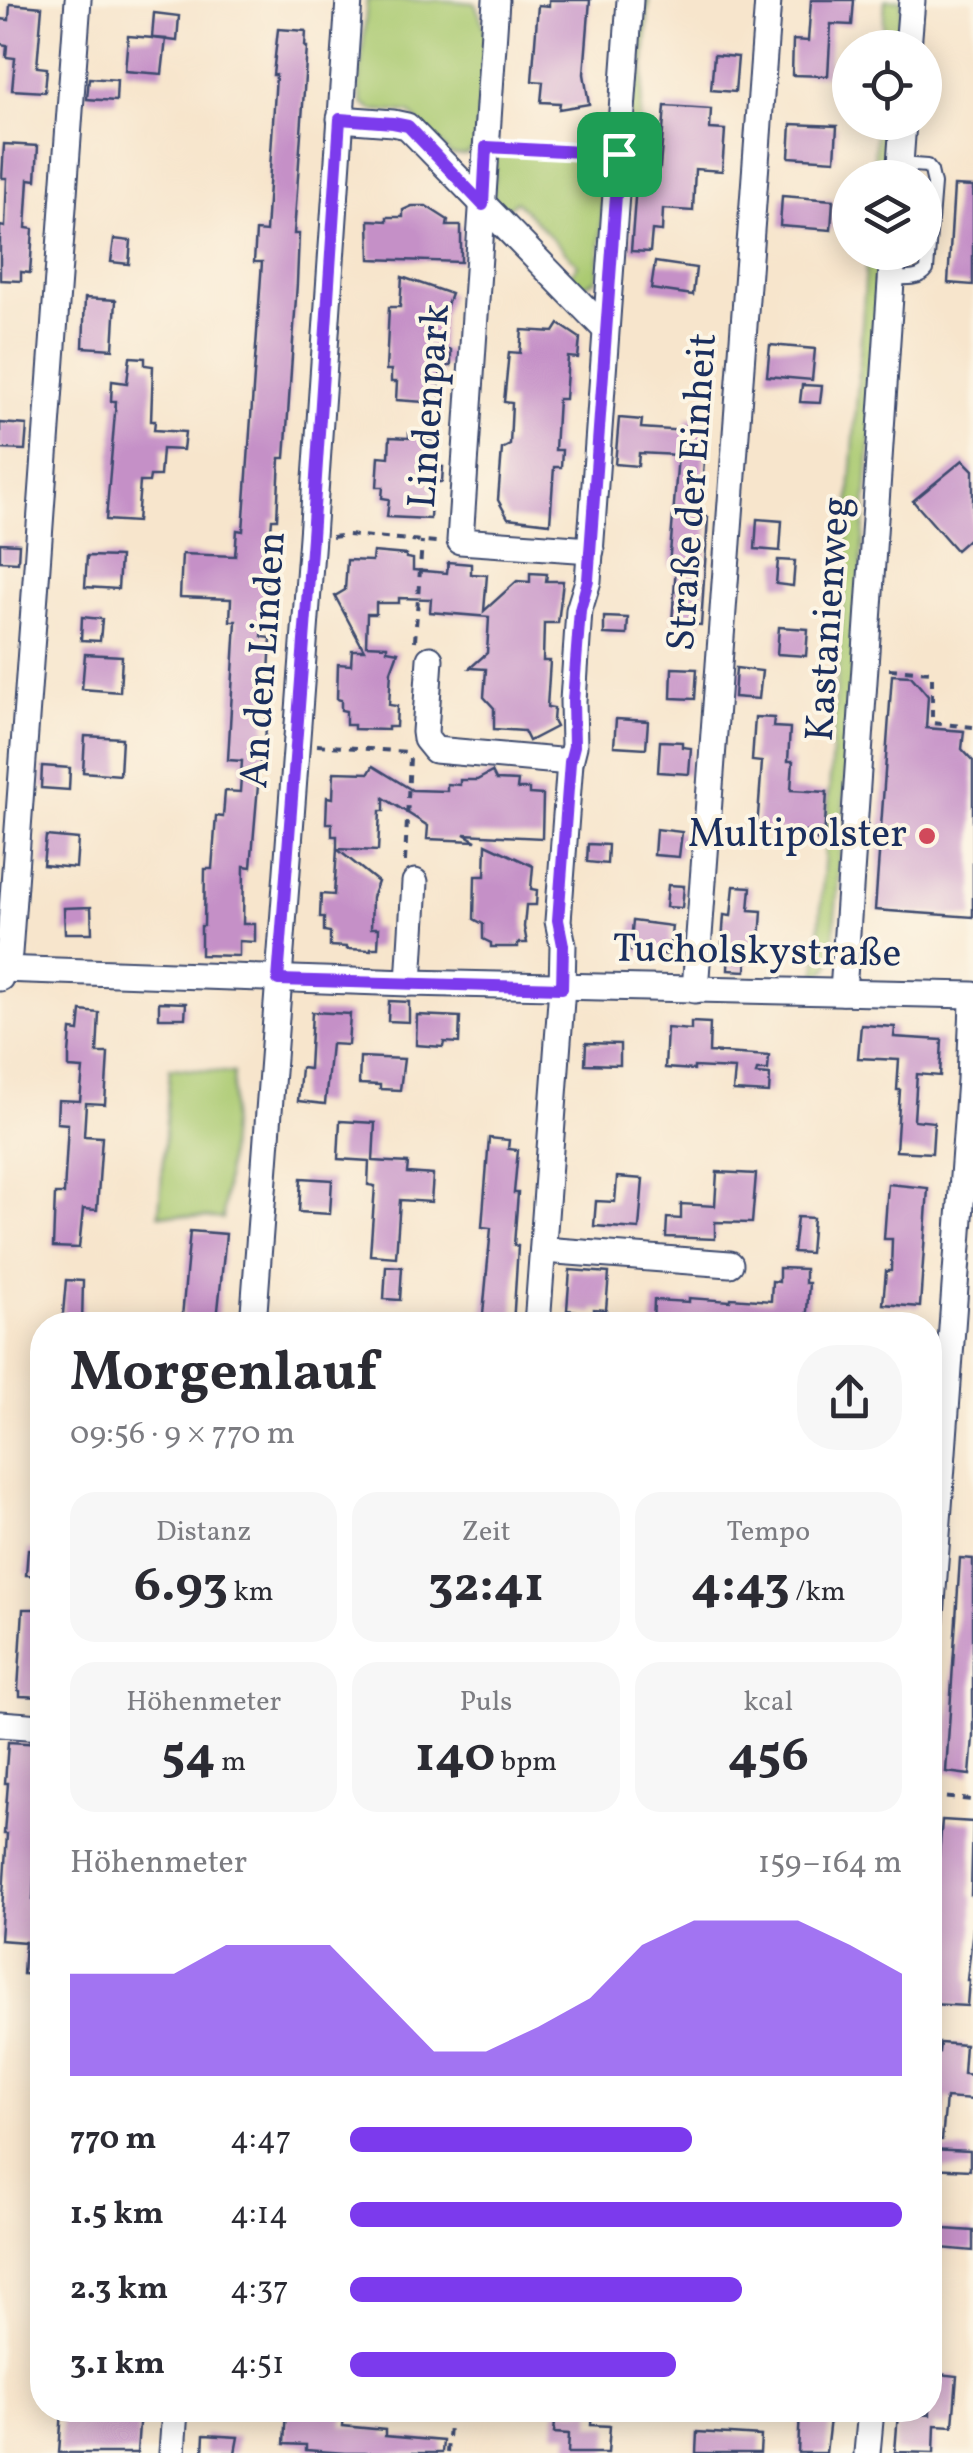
<!DOCTYPE html>
<html lang="de">
<meta charset="utf-8">
<style>
:root{--surface:#fff;--page:#f7f7f7;--text:#2b2b33;--muted:#7c7c81;--accent:#7c3aed}
body{margin:0;font-family:Vollkorn,serif;background:var(--page);color:var(--text);height:100vh;display:flex;flex-direction:column;font-size:38px;white-space:nowrap}
*{box-sizing:border-box;margin:0}
p{font-size:32px;color:var(--muted)}
.icon{flex:none;width:55px;height:55px;fill:none;stroke:currentColor;stroke-width:2;stroke-linecap:round;stroke-linejoin:round}
.map{position:relative;flex:1;overflow:hidden}
.side{position:absolute;left:30px;top:1312px;width:912px;height:1110px;display:flex;flex-direction:column;background:var(--surface);border-radius:40px;box-shadow:0 5px 25px #0003}
.side>*{flex:none}
.tools{position:absolute;left:832px;top:30px;display:grid;gap:20px}
.tools a{display:grid;place-items:center;width:110px;height:110px;border-radius:50%;background:var(--surface);box-shadow:0 5px 25px #0003;font-size:50px}
.pin{position:absolute;display:grid;place-items:center;width:85px;height:85px;color:#fff;margin:-42px;border-radius:20px;box-shadow:0 5px 15px #0006}
.round{display:grid;place-items:center;flex:none;width:105px;height:105px;border-radius:40px;background:var(--page)}
.summary{display:flex;align-items:center;justify-content:space-between;height:170px;padding:0 40px}
h1{font-size:55px;font-weight:700;line-height:75px}
.metrics{display:grid;grid-template-columns:repeat(3,1fr);gap:15px;height:170px;padding:10px 40px}
.metrics div{display:grid;align-content:center;border-radius:25px;background:var(--page);text-align:center}
.metrics b{font-size:50px;font-weight:700}
.metrics small{font-size:28px;font-weight:400}
.metrics p{font-size:28px}
.chart{height:280px;padding:20px 40px}
.chart p{display:flex;justify-content:space-between}
.chart svg{width:100%;height:180px;margin-top:10px;fill:var(--accent);opacity:.7}
ul{padding:0 40px;list-style:none;font-size:32px}
li{display:grid;grid-template-columns:160px 120px 1fr;align-items:center;height:75px}
li i{height:25px;border-radius:12px;background:var(--accent)}
.map>svg:first-child{display:block}
</style>
<div class="map">
<svg width="973" height="2453" viewBox="0 0 973 2453">
<rect width="100%" height="100%" fill="#fcf5e5"/>
<filter id="ink" filterUnits="userSpaceOnUse"><feTurbulence type="fractalNoise" baseFrequency=".01" numOctaves="2"/><feDisplacementMap in="SourceGraphic" scale="20" xChannelSelector="R" yChannelSelector="G"/><feConvolveMatrix kernelMatrix="1 2 1 2 8 2 1 2 1" color-interpolation-filters="sRGB"/></filter>
<filter id="wash" filterUnits="userSpaceOnUse"><feTurbulence type="fractalNoise" baseFrequency=".0048" numOctaves="4" result="noise"/><feDisplacementMap in="SourceGraphic" scale="40" xChannelSelector="R" yChannelSelector="G"/><feGaussianBlur stdDeviation="2.25" result="paint"/><feColorMatrix in="noise" values="0 0 0 0 0 0 0 0 0 0 0 0 0 0 0 0 0 1.4 0 .05"/><feComposite in="paint" operator="in"/></filter>
<g filter="url(#wash)">
<rect width="100%" height="100%" fill="#f7e5cc"/>
<g fill="#abca72" stroke="#637c68" stroke-width="2.5">
<polygon points="367,0 439,0 475,3 487,34 475,147 466,155 451,155 410,113 372,110 363,104 359,90"/>
<polygon points="635,0 649,0 640,130 628,128"/>
<polygon points="885,0 902,0 899,47 882,48"/>
<polygon points="876,123 894,123 890,177 873,178"/>
<polygon points="496,152 606,159 598,275 596,280 580,287 568,277 578,265 516,201 505,211 493,196"/>
<path d="M 867,253 L 884,253 L 833,951 C 832,964 828,971 816,977 Z"/>
<polygon points="170,1068 234,1073 223,1219 159,1214"/>
</g>
<g id="blocks">
<g fill="#c590c7">
<polygon points="549,0 590,0 584,74 589,104 559,109 560,103 541,102 543,82 532,81 538,5 549,6"/>
<polygon points="811,0 854,0 852,25 831,24 828,76 792,75 793,40 808,41"/>
<polygon points="10,4 42,7 37,67 47,68 45,92 12,90 15,58 6,57 7,45 0,44 0,19 9,20"/>
<polygon points="154,13 179,16 177,41 152,38"/>
<polygon points="278,29 306,31 305,47 307,47 294,234 299,234 297,283 285,458 280,458 277,519 272,519 262,637 271,638 264,762 260,762 251,867 244,866 243,924 255,924 255,942 239,941 239,956 201,955 201,926 204,926 205,869 212,869 216,816 223,817 225,791 240,792 242,761 228,760 236,621 230,621 231,599 180,597 182,554 235,556 237,530 243,531 262,262 254,262 256,231 266,232 276,75 273,75"/>
<polygon points="128,36 166,39 162,74 125,71"/>
<polygon points="714,55 738,57 735,92 711,90"/>
<polygon points="89,78 117,80 116,101 87,99"/>
<polygon points="665,106 711,109 710,129 725,130 722,171 695,169 693,211 663,209 662,231 652,230 650,252 631,251 636,185 654,187 655,168 660,168"/>
<polygon points="791,124 837,126 835,160 789,157"/>
<polygon points="4,144 38,146 36,180 29,179 26,228 33,229 30,273 21,272 21,281 0,280 0,226 5,227 7,178 2,178"/>
<polygon points="954,186 973,187 973,285 948,283"/>
<polygon points="782,196 833,200 831,230 780,226"/>
<polygon points="412,206 426,206 448,220 447,226 461,226 461,262 370,259 369,220 387,221 387,217 403,217 403,210"/>
<polygon points="114,239 131,241 129,264 111,262"/>
<polygon points="655,262 696,268 693,295 651,289"/>
<polygon points="402,277 451,294 443,316 441,350 451,350 451,366 441,366 439,403 396,400 397,382 391,382 391,370 386,370 389,307 400,307"/>
<polygon points="85,298 116,300 113,349 83,347"/>
<polygon points="559,324 580,338 578,358 568,357 565,399 558,399 555,450 562,450 561,467 554,467 550,523 508,518 498,500 502,449 510,445 512,403 504,402 509,352 520,353 522,330 554,332"/>
<polygon points="770,345 815,349 812,380 767,376"/>
<polygon points="130,357 145,358 145,365 153,366 151,421 155,421 154,430 185,432 183,450 162,449 160,476 150,476 149,482 140,482 137,522 106,520 116,401 111,401 112,381 127,383"/>
<polygon points="802,385 822,386 820,403 800,402"/>
<polygon points="619,418 642,420 641,428 686,431 687,418 707,419 700,516 708,517 701,625 672,623 676,566 669,566 678,455 639,453 638,466 615,464"/>
<polygon points="0,423 27,425 25,450 0,449"/>
<polygon points="409,433 441,444 432,466 443,467 442,482 432,482 430,519 387,517 389,499 382,498 383,487 377,487 379,456 389,457 390,437 409,438"/>
<polygon points="963,460 973,470 973,535 956,550 913,501"/>
<polygon points="757,519 782,521 780,551 755,549"/>
<polygon points="0,543 19,544 18,562 0,561"/>
<polygon points="373,552 406,555 406,558 413,559 413,570 447,573 448,562 471,564 471,574 487,575 484,611 517,581 530,582 530,573 547,574 546,581 563,581 558,623 544,623 543,661 550,661 547,707 554,708 553,721 556,727 529,741 524,731 494,729 494,708 484,697 486,669 470,668 487,653 489,617 430,612 431,599 399,598 399,603 376,603 376,614 367,614 366,645 387,646 387,650 398,652 391,671 389,705 397,706 396,727 388,727 388,730 354,729 354,725 346,725 346,711 341,710 341,700 337,699 338,664 351,665 352,650 364,650 335,596 345,590 347,560 372,561"/>
<polygon points="87,556 120,557 118,589 85,587"/>
<polygon points="778,560 795,561 793,586 776,584"/>
<polygon points="82,617 102,619 100,641 81,640"/>
<polygon points="604,617 628,618 627,635 604,634"/>
<polygon points="779,627 808,629 806,656 777,654"/>
<polygon points="85,654 122,656 120,692 82,689"/>
<polygon points="672,668 697,669 695,699 671,698"/>
<polygon points="736,668 762,671 759,699 734,697"/>
<polygon points="892,675 911,676 928,696 926,728 964,731 962,749 973,761 973,917 875,910"/>
<polygon points="755,717 774,718 773,727 790,728 788,761 793,761 791,790 827,792 824,841 805,839 806,832 757,829 762,762 752,761"/>
<polygon points="616,719 648,721 646,748 614,746"/>
<polygon points="85,736 122,738 120,775 83,772"/>
<polygon points="660,741 682,742 682,747 691,748 689,774 658,772"/>
<polygon points="42,766 70,768 69,790 41,788"/>
<polygon points="373,766 412,790 447,791 447,784 460,785 460,780 477,780 492,772 496,780 518,781 517,789 529,789 529,794 543,795 542,838 464,834 476,841 427,839 428,826 384,798 384,811 380,811 378,851 337,849 337,836 332,836 332,823 326,823 327,797 333,798 334,772 369,773"/>
<polygon points="656,829 682,832 679,857 654,855"/>
<polygon points="46,836 78,839 76,868 43,865"/>
<polygon points="486,844 533,866 531,889 537,890 536,905 526,905 524,927 527,943 518,943 518,947 491,947 491,943 483,939 483,924 474,919 475,876 485,876"/>
<polygon points="588,844 608,845 607,864 587,862"/>
<polygon points="337,849 378,882 372,897 371,928 379,928 378,948 371,948 371,950 347,949 347,947 330,946 330,932 324,931 324,917 320,917 321,894 334,895"/>
<polygon points="668,885 684,886 682,908 666,907"/>
<polygon points="734,886 751,887 749,910 762,911 759,955 747,954 746,971 728,970 729,945 722,944 724,915 731,916"/>
<polygon points="91,907 92,933 65,933 64,908"/>
<polygon points="633,921 672,926 669,955 630,951"/>
<polygon points="389,1001 409,1002 409,1022 388,1021"/>
<polygon points="159,1002 186,1003 185,1018 159,1018"/>
<polygon points="81,1011 99,1013 97,1053 108,1053 105,1104 86,1103 84,1136 102,1137 97,1210 83,1209 79,1248 53,1247 55,1194 64,1194 68,1124 57,1123 58,1100 80,1101 83,1069 69,1068 69,1055 71,1030 79,1031"/>
<polygon points="312,1012 350,1014 348,1045 331,1044 325,1104 298,1101 301,1068 309,1069"/>
<polygon points="417,1015 460,1017 459,1043 444,1042 443,1047 416,1045"/>
<polygon points="691,1022 710,1023 709,1052 769,1056 768,1070 757,1070 756,1074 770,1075 769,1093 733,1091 735,1069 694,1067 694,1070 665,1068 667,1028 691,1030"/>
<polygon points="861,1025 895,1027 894,1037 942,1040 940,1076 917,1074 914,1120 934,1122 932,1153 896,1151 900,1090 897,1090 899,1060 858,1058"/>
<polygon points="586,1043 620,1044 620,1065 585,1064"/>
<polygon points="360,1057 404,1059 400,1090 380,1089 380,1085 359,1084"/>
<polygon points="340,1121 375,1123 373,1161 408,1163 407,1173 433,1175 431,1202 400,1200 396,1257 370,1255 375,1186 368,1185 369,1161 338,1159"/>
<polygon points="489,1138 509,1140 508,1149 518,1150 514,1193 518,1193 514,1245 518,1246 513,1325 482,1325 491,1228 482,1227"/>
<polygon points="717,1172 756,1174 752,1223 715,1222 715,1239 666,1237 667,1218 681,1219 681,1204 715,1206"/>
<polygon points="617,1177 643,1179 639,1229 594,1226 596,1201 615,1202"/>
<polygon points="301,1178 332,1180 330,1214 299,1212"/>
<polygon points="888,1184 928,1188 920,1307 883,1304 886,1271 891,1271 892,1239 884,1239"/>
<polygon points="797,1217 813,1218 810,1253 793,1252"/>
<polygon points="190,1231 226,1234 217,1320 182,1317"/>
<polygon points="386,1266 402,1267 400,1300 384,1299"/>
<polygon points="779,1268 805,1269 805,1283 809,1283 806,1325 653,1325 654,1300 689,1302 689,1298 730,1301 731,1298 771,1301 772,1281 779,1282"/>
<polygon points="570,1270 609,1273 606,1310 594,1309 594,1313 567,1310"/>
<polygon points="66,1280 83,1281 82,1325 62,1325"/>
<polygon points="28,1549 42,1550 42,1576 26,1575"/>
<polygon points="960,1558 973,1559 973,1737 970,1775 946,1772"/>
<polygon points="23,1609 42,1609 42,1697 20,1696 20,1691 18,1690"/>
<polygon points="8,1742 42,1744 42,1786 39,1786 33,1899 42,1900 40,1975 23,1974 25,1942 0,1940 7,1834 4,1834 8,1783 5,1783"/>
<polygon points="942,1820 973,1822 971,1895 973,1895 973,1929 967,1980 969,1980 967,2006 930,2004 933,1926"/>
<polygon points="940,2043 965,2045 963,2074 973,2075 973,2100 946,2098 942,2140 930,2140 930,2051 939,2052"/>
<polygon points="930,2149 970,2151 970,2170 930,2168"/>
<polygon points="930,2228 973,2231 973,2251 930,2247"/>
<polygon points="930,2373 957,2376 953,2426 935,2425 934,2453 895,2452 898,2413 930,2415"/>
<polygon points="62,2410 140,2410 137,2453 59,2453"/>
<polygon points="286,2410 338,2410 338,2412 344,2413 343,2426 385,2430 385,2436 443,2441 442,2453 345,2453 306,2450 306,2445 284,2444"/>
<polygon points="556,2410 592,2410 591,2425 610,2426 608,2453 568,2453 569,2434 554,2433"/>
<polygon points="800,2410 831,2410 826,2453 798,2453"/>
<polygon points="697,2432 761,2436 760,2453 696,2453"/>
<polygon points="204,2435 238,2437 235,2453 203,2453"/>
</g>
</g>
</g>
<g filter="url(#ink)">
<use href="#blocks" fill-opacity="0" stroke="#3c4a6e" stroke-width="2.5"/>
<g fill="none" stroke-linecap="round" stroke-linejoin="round">
<g stroke="#3c4a6e" stroke-width="16">
<path id="lane" d="M 892,278 C 904,278 920,280 927,270 L 934,184 L 931,171 L 927,166 L 900,164"/>
</g>
<g stroke="#3c4a6e" stroke-width="29">
<g id="street">
<polyline points="496,0 460,541 591,550"/>
<polyline points="908,48 912,0"/>
<polyline points="340,119 393,123 407,126 605,329"/>
<polyline points="899,178 903,122"/>
<polyline points="430,659 425,732 426,739 435,750 570,762"/>
<polyline points="0,969 409,983 973,995"/>
<polyline points="0,978 9,953 78,0"/>
<polyline points="409,983 415,882"/>
<polyline points="695,990 768,0"/>
<polyline points="843,992 893,252"/>
<polyline points="543,1250 730,1264"/>
<polyline points="253,1325 312,537 349,0"/>
<polyline points="537,1325 562,987 563,945 558,921 570,762 574,746 573,701 579,610 588,581 630,0"/>
<polyline points="930,1631 970,1080 973,1003"/>
<polyline points="0,1724 42,1727"/>
<polyline points="172,2453 175,2410"/>
<polyline points="867,2453 871,2410"/>
</g>
</g>
<g stroke="#3c4a6e" stroke-width="4" stroke-dasharray="8 8" stroke-linecap="butt">
<polyline points="511,148 596,153"/>
<polyline points="332,537 347,535 437,542"/>
<polyline points="415,641 422,541"/>
<polyline points="889,669 932,672 932,723 973,727"/>
<polyline points="317,745 407,752"/>
<polyline points="405,862 410,757"/>
<polyline points="930,1796 973,1800"/>
<polyline points="447,2453 450,2410"/>
</g>
<use href="#lane" stroke="#fff" stroke-width="12"/>
<use href="#street" stroke="#fff" stroke-width="25"/>
</g>
</g>
<g fill="none" stroke-linecap="round" stroke-linejoin="round" filter="url(#ink)">
<g stroke="#fff" stroke-width="20">
<polygon id="route" points="340,119 393,123 408,126 483,205 486,147 619,154 588,580 580,610 573,701 574,746 570,762 558,920 563,945 562,988 278,980 312,537"/>
</g>
<use href="#route" stroke="#7c3aed" stroke-width="12"/>
</g>
<circle fill="#d1495b" stroke="#fcf5e5" stroke-width="4" cx="927" cy="836" r="10"/>
<g text-anchor="middle" dominant-baseline="central" stroke-width="8" stroke-linejoin="round" paint-order="stroke">
<g font-size="40" fill="#1b2f5e" stroke="#fcf5e5">
<text transform="translate(431 406) rotate(-86)">Lindenpark</text>
<text transform="translate(694 492) rotate(-86)">Straße der Einheit</text>
<text transform="translate(830 619) rotate(-86)">Kastanienweg</text>
<text transform="translate(265 660) rotate(-86)">An den Linden</text>
<text transform="translate(757 953) rotate(1)">Tucholskystraße</text>
</g>
<g font-size="40" fill="#1b2f5e" stroke="#fcf5e5" text-anchor="end">
<text x="907" y="836">Multipolster</text>
</g>
</g>
</svg>
<div class="tools">
<a><svg class="icon" aria-label="locate" viewBox="0 0 24 24"><circle cx="12" cy="12" r="6"/><path d="M12 2v4M12 18v4M2 12h4M18 12h4"/></svg></a>
<a><svg class="icon" aria-label="layers" viewBox="0 0 24 24"><path d="M12 4l9 5-9 5-9-5zM3 14l9 5 9-5"/></svg></a>
</div>
<div class="pin" style="left:619px;top:154px;background:#1e9e55"><svg class="icon" aria-label="arrive" viewBox="0 0 24 24"><path d="M6 21V4h12l-3 4 3 4H6"/></svg></div>
<section class="side">
<div class="summary"><div><h1>Morgenlauf</h1><p>09:56 · 9 × 770 m</p></div><a class="round"><svg class="icon" aria-label="share" viewBox="0 0 24 24"><path d="M12 15V3M7 8l5-5 5 5M5 13v7h14v-7"/></svg></a></div>
<div class="metrics">
<div><p>Distanz</p><b>6.93<small> km</small></b></div>
<div><p>Zeit</p><b>32:41</b></div>
<div><p>Tempo</p><b>4:43<small> /km</small></b></div>
</div>
<div class="metrics">
<div><p>Höhenmeter</p><b>54<small> m</small></b></div>
<div><p>Puls</p><b>140<small> bpm</small></b></div>
<div><p>kcal</p><b>456</b></div>
</div>
<div class="chart"><p><span>Höhenmeter</span>159–164 m</p>
<svg viewBox="0 0 160 44" preserveAspectRatio="none"><path d="M0 44V19L10 19L20 19L30 12L40 12L50 12L60 25L70 38L80 38L90 32L100 25L110 12L120 6L130 6L140 6L150 12L160 19V44z"/></svg>
</div>
<ul>
<li><b>770 m</b>4:47<i style="width:62%"></i></li>
<li><b>1.5 km</b>4:14<i style="width:100%"></i></li>
<li><b>2.3 km</b>4:37<i style="width:71%"></i></li>
<li><b>3.1 km</b>4:51<i style="width:59%"></i></li>
</ul>
</section>
</div>
